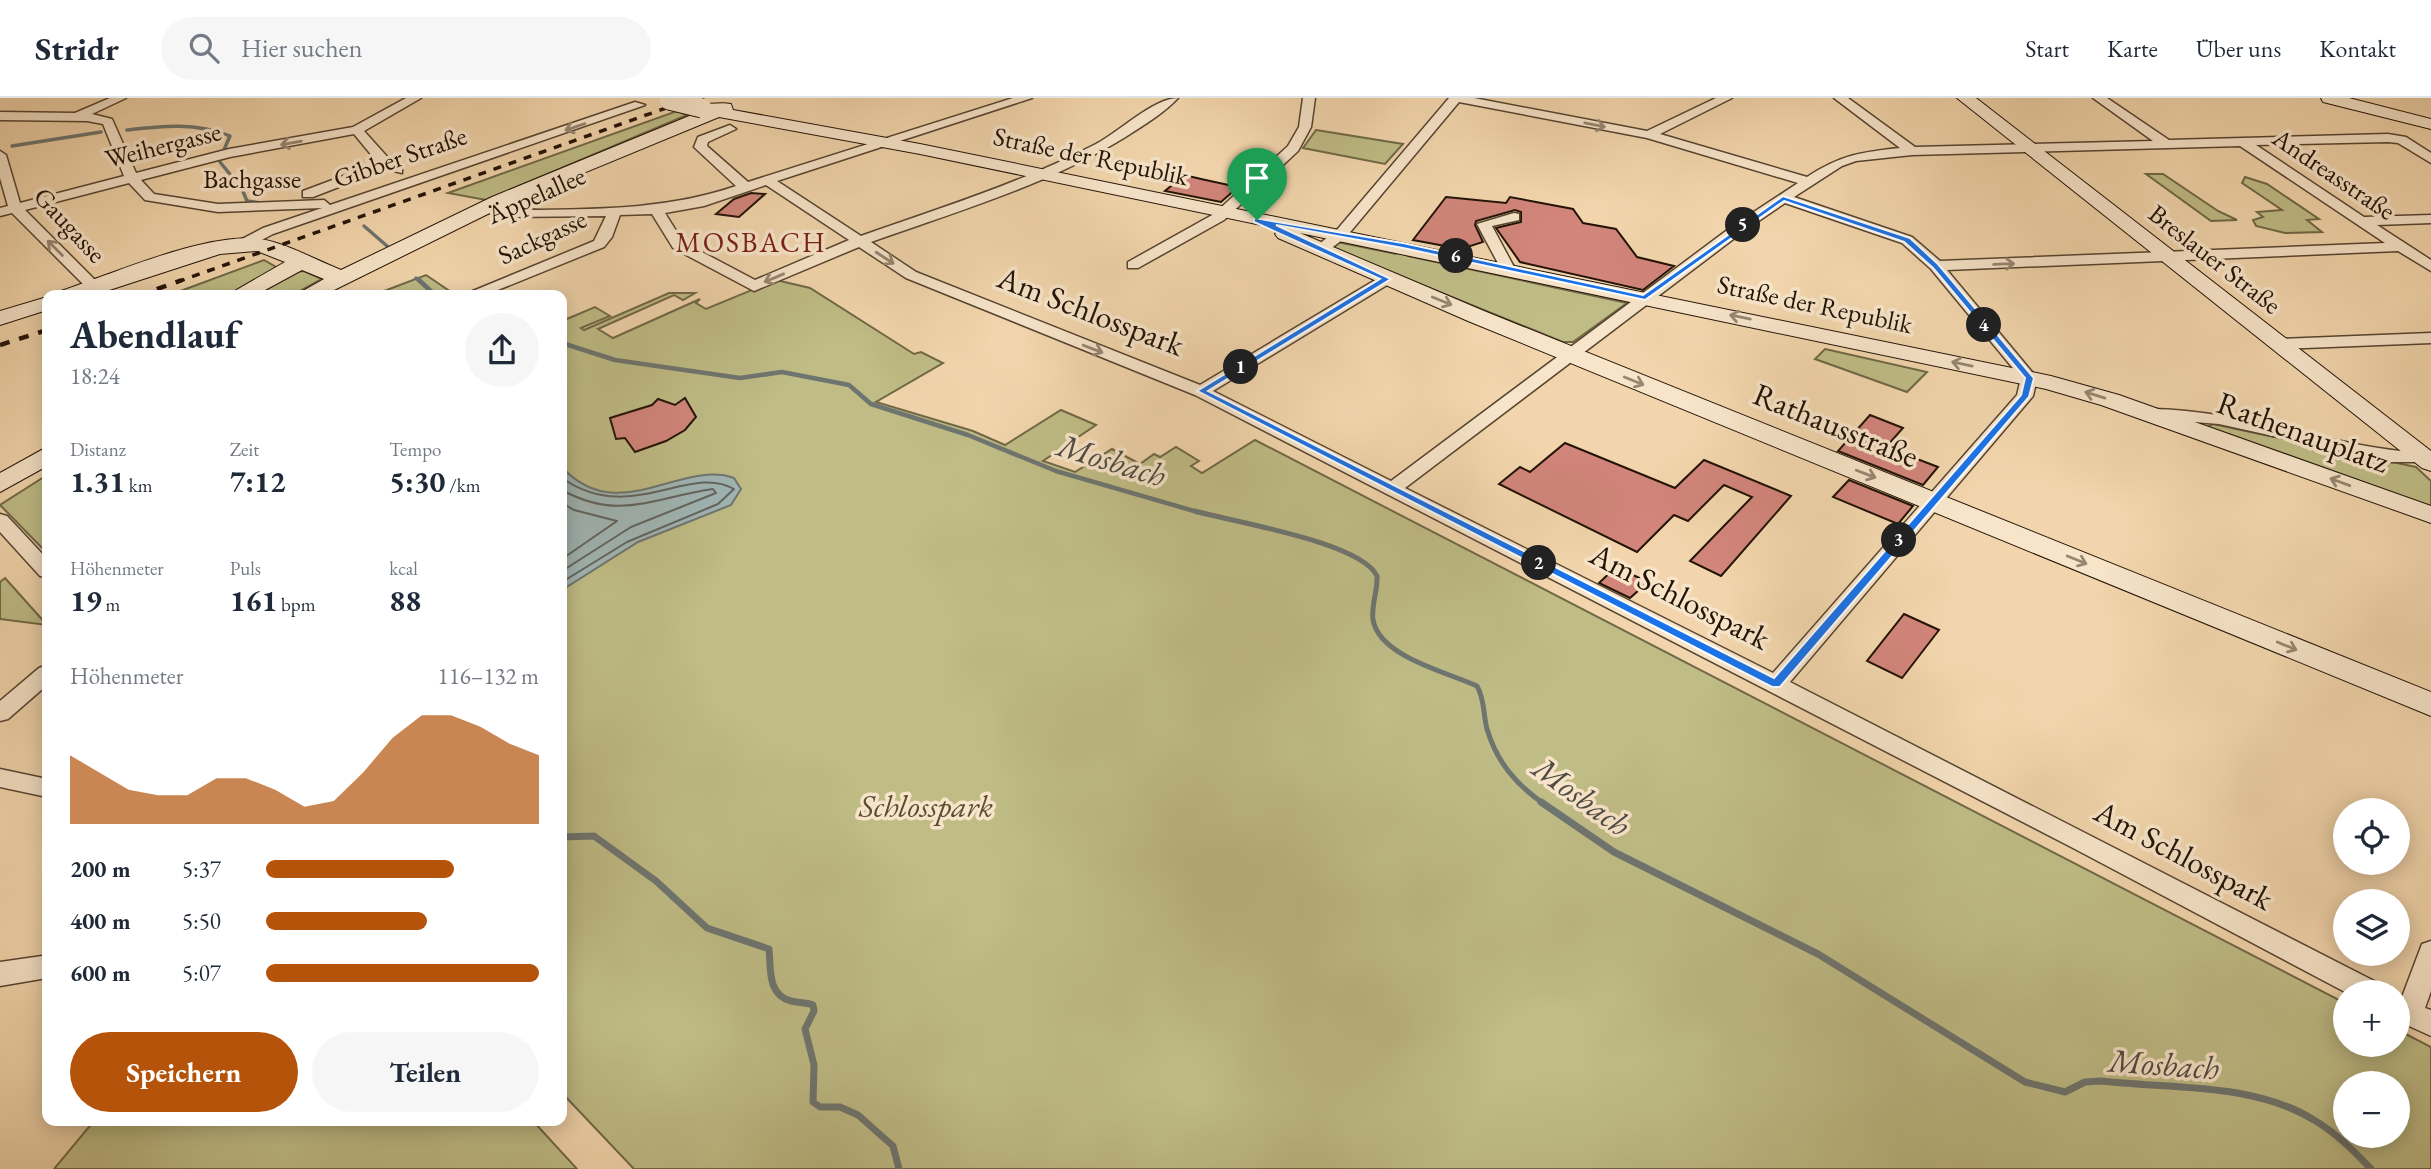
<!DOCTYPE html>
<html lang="de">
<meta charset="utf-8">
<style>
:root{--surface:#fff;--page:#f6f6f7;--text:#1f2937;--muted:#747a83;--line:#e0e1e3;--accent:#b45309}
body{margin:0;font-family:"EB Garamond",serif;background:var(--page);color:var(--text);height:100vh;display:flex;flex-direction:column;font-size:26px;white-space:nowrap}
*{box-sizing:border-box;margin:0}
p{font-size:23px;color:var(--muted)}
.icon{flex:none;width:38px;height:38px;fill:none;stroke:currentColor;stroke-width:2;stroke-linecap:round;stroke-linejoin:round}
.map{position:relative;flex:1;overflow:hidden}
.side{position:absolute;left:42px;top:192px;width:525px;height:836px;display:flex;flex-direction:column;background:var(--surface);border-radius:14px;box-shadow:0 4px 18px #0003}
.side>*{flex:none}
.controls{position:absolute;left:2333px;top:700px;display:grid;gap:14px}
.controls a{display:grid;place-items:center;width:77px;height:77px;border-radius:50%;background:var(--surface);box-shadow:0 4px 18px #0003;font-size:35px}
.pin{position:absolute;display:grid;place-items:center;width:60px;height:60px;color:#fff;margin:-72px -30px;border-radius:50% 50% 50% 0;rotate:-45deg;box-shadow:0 0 7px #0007}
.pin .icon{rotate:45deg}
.km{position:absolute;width:35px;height:35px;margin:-18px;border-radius:50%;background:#222;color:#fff;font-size:19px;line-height:35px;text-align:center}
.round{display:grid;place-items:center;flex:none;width:74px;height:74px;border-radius:37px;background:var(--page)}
.headline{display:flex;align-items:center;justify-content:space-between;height:119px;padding:0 28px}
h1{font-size:38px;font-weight:700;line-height:52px}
.metrics{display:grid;grid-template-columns:repeat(3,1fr);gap:10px;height:119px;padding:7px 28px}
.metrics div{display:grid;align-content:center}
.metrics b{font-size:30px;font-weight:700}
.metrics small{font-size:19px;font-weight:400}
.metrics p{font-size:19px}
.chart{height:196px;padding:14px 28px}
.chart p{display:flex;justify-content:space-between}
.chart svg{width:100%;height:126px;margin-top:7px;fill:var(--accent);opacity:.7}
.button{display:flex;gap:14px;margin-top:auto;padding:14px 28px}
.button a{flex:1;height:80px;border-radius:42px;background:var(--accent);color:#fff;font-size:28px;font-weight:700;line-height:80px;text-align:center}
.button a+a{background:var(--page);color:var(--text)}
ul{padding:0 28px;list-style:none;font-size:23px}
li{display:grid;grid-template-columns:112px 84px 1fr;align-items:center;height:52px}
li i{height:18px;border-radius:9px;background:var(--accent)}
header{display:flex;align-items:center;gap:42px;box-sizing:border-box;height:98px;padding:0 35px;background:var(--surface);border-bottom:2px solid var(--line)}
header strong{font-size:33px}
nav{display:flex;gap:38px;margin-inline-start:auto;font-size:24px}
.search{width:490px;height:63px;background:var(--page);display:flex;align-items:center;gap:18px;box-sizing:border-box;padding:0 24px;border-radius:38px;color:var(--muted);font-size:26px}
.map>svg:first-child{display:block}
</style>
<header>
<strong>Stridr</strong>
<div class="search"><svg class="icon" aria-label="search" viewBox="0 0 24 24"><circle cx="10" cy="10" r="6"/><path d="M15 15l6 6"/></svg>Hier suchen</div>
<nav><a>Start</a><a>Karte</a><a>Über uns</a><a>Kontakt</a></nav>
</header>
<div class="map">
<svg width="2431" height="1071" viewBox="0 0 2431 1071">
<rect width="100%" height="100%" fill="#f2d5ac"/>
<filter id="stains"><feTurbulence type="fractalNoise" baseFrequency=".00286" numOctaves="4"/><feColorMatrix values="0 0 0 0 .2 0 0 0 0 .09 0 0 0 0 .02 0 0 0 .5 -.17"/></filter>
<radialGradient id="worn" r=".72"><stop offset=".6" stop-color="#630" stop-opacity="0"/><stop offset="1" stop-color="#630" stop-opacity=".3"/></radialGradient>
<g fill="#bfbc86" stroke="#706846" stroke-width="2" fill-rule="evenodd">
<polygon points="677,13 687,17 486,102 448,95"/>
<polygon points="1316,32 1403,46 1385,66 1303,50"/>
<polygon points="2146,76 2163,76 2218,113 2237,122 2211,123"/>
<polygon points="2245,79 2267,86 2319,121 2307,122 2322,134 2285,135 2256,128 2253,122 2263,119 2257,114 2282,112 2242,85"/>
<polygon points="1337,144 1396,156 1400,152 1408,158 1627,205 1573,244 1563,244 1336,152 1331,147"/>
<polygon points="264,162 276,169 274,173 235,194 218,198 175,195"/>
<polygon points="304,173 322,181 291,198 251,198 291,174"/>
<polygon points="426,177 457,198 371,198"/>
<path d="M 776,182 L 810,190 L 914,256 L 921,254 L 943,265 L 876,304 L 973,333 L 1005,347 L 1061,312 L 1096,327 L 1043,363 L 1075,374 L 1112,351 L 1140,366 L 1154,356 L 1160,359 L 1176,349 L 1199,363 L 1191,368 L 1202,375 L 1255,342 L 2345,905 L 2345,947 L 2398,947 L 2398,932 L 2431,949 L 2431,1071 L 634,1071 L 562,995 L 562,223 L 595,209 L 610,218 L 581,230 L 584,232 L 669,195 L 695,195 L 683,202 L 674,197 L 598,231 L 613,240 L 700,201 L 696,205 L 706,211 ZM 2345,985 L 2398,985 L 2398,1038 L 2345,1038 Z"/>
<polygon points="1825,251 1927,274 1907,294 1815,261"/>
<polygon points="2213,326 2416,369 2431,383 2431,408 2207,329"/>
<polygon points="47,377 47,455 0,407"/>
<polygon points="5,480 47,527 0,521 0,484"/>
<polygon points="93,1024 534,1024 577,1071 54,1071"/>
</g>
<path fill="#a0b6b6" stroke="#6e7570" stroke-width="2" d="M 562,369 C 617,430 681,361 734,380 L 741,391 L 731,407 L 638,444 L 562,492 Z"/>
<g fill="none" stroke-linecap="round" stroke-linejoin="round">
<g stroke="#61645e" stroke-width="2">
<path d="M 562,380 C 630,428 689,365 734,391 L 718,406 L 627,444 L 562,484"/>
<path d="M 562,392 C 620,424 655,399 713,391 L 716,395 L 631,429 L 562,473"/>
<polyline points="562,405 574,412 617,423 562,461"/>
</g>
<g stroke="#6e7570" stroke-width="3.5">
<path d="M 127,32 C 162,28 196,24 230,38 L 223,54"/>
<polyline points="12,48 101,34"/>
<polyline points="220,64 242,91 247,103 260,105"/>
<polyline points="364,128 387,148"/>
<polyline points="416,180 420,184"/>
</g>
<g stroke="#6e7570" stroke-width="4.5">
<polyline points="419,182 436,198"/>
<polyline points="562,245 615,262 740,280 782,274 849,287 871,306 968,337 1056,373 1201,415"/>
</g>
<path stroke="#6e7570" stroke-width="5" d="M 1195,413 C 1233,424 1361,444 1377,478 C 1378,492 1371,507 1373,522 C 1380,559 1447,574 1477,588 C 1485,602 1483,616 1487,631 C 1497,665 1517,687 1544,706"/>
<g stroke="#6e7570" stroke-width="7">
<path d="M 1541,704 L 1614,754 L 1818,856 L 2025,984 L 2065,994 L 2085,984 L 2101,983 C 2169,991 2253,984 2314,1022 C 2336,1035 2353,1052 2371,1071"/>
<path d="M 562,739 L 594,738 L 656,783 L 707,830 L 769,851 C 771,870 767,897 791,903 C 799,905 805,904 813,907 L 814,913 L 805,931 L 814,967 L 813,1004 L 820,1009 L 840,1009 L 858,1017 L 893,1048 L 899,1071"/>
</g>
</g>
<g fill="#d2857b" stroke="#221306" stroke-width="2">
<polygon points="1184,77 1201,81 1238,89 1221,104 1165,93"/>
<polygon points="751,95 765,96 739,119 716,116 734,101"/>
<polygon points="1446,99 1506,105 1510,99 1573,111 1583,125 1616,131 1637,159 1674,168 1643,192 1520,164 1496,130 1521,124 1521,114 1515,112 1476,123 1475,127 1483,144 1461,151 1413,142"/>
<polygon points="685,300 696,319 685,332 666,343 635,354 625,340 616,341 610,320 652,307 658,301 675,307"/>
<polygon points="1870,317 1903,330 1886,349 1938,369 1923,387 1838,353"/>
<polygon points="1565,345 1675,390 1704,362 1791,398 1721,478 1690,463 1752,399 1724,387 1688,423 1674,417 1637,454 1499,386 1520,369 1530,374"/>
<polygon points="1849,382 1913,408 1898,426 1833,399"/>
<polygon points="1616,469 1648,484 1630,500 1599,485"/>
<polygon points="1904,516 1939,532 1902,580 1867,563"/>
</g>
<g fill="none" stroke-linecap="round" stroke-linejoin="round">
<g stroke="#564430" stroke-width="3">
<g id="street">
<polygon points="110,0 126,0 92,16 112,21 136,75 229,51 353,29 406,0 421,0 364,33 391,63 402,69 402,75 385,71 313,99 303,99 303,93 378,65 354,36 230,59 141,82 154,96 218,106 324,102 330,107 635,4 645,7 273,136 250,148 240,148 240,142 263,130 322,110 218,114 145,102 129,85 25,112 103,190 95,195 90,193 12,115 0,118 0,110 8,108 0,80 0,53 6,57 20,105 124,78 103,26 87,23 0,22 0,14 75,15"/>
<path d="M 1013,0 L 1032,0 L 777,83 L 861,138 C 940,110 1021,85 1096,46 C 1119,34 1154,0 1178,0 C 1164,15 1144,27 1127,38 C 1048,87 958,113 871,144 L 916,174 L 1200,287 L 1382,178 L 1392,178 L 1392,184 L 1213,293 L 1391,383 L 1734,127 L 1798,85 L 1647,40 L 1459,4 L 1346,139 L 1325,155 L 1315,155 L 1315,149 L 1336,133 L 1449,0 L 1474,0 L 1647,33 L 1716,0 L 1732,0 L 1660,36 L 1807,79 C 1841,57 1861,54 1900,50 L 1834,0 L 1848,0 L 1915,49 L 2153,43 L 2093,0 L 2107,0 L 2169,42 L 2388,36 L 2406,39 L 2431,55 L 2431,65 L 2398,45 L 2388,44 L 2256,47 L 2364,119 L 2431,117 L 2431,125 L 2377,127 L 2431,162 L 2431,173 L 2398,153 L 1947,172 L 2037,280 L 2033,298 L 1790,584 L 2380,886 L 2383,894 L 2345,894 L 2075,751 L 1195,297 L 906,180 L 859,149 L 754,193 L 673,150 L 652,116 L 620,117 L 612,139 L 604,149 L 483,198 L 468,195 L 594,143 L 606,118 L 507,119 L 480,113 L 480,107 C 492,104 523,112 539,112 C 607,111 672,110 736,88 L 694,49 L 698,39 L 730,27 L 736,31 L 708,44 L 707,48 L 748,84 ZM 2240,48 L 2385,145 L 1940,163 L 1912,139 L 1794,99 L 1842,68 L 1856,63 L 1912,57 ZM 766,87 L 849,142 L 755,182 L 683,144 L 665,115 L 704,108 ZM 1785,105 L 1902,145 L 1931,171 L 2021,280 L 2017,297 L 1773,575 L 1405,390 L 1744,133 Z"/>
<polygon points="1303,0 1315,0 1311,29 1298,53 1224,122 1138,170 1128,170 1128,164 1214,116 1288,48 1299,29"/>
<polygon points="1514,115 1519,116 1519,122 1492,128 1514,169 1507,173 1500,169 1477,126"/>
<polygon points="2431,235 2431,245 2278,251 2270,246 2278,241"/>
<path d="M 2151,311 C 2245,312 2332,350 2425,355 L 2431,356 L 2431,364 L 2391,364 L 2219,326 L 2145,320 L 2142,316 Z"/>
<polygon points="0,416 7,418 47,461 47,479 40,478 0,434"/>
<polygon points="47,567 47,587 8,621 0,623 0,603 39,570"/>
<polygon points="0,671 47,681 47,699 0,689"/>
<polygon points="2431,843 2431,893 2425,910 2431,912 2431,938 2398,923 2398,898 2402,899 2422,846"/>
<polygon points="42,858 47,860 47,880 0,888 0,864"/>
</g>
</g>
<g stroke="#221306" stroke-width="2">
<g id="secondary">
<polygon points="1957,0 1976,0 2431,353 2431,373 2422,370"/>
<polygon points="2321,0 2349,0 2431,21 2431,31 2323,4"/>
<path d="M 702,5 C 712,7 721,4 731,6 L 733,12 L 920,46 L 2051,278 L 2119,297 L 2431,408 L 2431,425 L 2101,307 L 2046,291 L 1300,135 L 1484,213 L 2431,594 L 2431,618 L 1468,223 L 1278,140 L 1275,136 L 1281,131 L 920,56 L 719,19 L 506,107 L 322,198 L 294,198 L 324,181 L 302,172 L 254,198 L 226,198 L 285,164 L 257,153 L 220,156 L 91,198 L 58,198 L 61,193 C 113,176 206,134 260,141 C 286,145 316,162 341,172 L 492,99 L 699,14 L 693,10 Z"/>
<polygon points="47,199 47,212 0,227 0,213"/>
<polygon points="47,349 47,368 0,394 0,375"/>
</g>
</g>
<use href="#street" fill="#f7e4c9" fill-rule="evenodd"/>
<use href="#secondary" fill="#f7e4c9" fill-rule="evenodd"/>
<polyline stroke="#221306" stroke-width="3.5" stroke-dasharray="8 8" stroke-linecap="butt" points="177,184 666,10"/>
<g stroke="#221306" stroke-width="4.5" stroke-dasharray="10 10" stroke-linecap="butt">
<polyline points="138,198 182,182"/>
<polyline points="0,247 47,232"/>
</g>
<g stroke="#221306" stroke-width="21" stroke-linecap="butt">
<polyline id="secondary-bridge" points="669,2 702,10"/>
</g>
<use href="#secondary-bridge" stroke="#f7e4c9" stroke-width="19"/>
</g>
<defs><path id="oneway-shaft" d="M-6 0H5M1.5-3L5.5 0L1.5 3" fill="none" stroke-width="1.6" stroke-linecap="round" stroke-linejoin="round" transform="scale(1.75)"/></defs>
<g stroke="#978671">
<use href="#oneway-shaft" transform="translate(1595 27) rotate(11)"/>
<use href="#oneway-shaft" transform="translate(575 29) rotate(161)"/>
<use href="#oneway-shaft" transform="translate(291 45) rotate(170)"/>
<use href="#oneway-shaft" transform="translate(55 150) rotate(-135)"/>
<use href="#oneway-shaft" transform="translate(885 160) rotate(33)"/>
<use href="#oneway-shaft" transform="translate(2004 166) rotate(-2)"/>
<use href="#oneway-shaft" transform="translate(774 180) rotate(157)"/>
<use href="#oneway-shaft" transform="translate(1442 203) rotate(22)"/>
<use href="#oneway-shaft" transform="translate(1740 219) rotate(-168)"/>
<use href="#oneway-shaft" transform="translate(1093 251) rotate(21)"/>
<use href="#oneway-shaft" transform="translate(1962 266) rotate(-168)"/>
<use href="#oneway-shaft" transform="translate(1634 283) rotate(22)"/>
<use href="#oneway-shaft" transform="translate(2095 297) rotate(-163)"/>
<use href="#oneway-shaft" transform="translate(1866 376) rotate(21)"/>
<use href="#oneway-shaft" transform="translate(2340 384) rotate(-160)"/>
<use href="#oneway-shaft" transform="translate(2077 462) rotate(22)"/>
<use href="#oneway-shaft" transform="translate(2287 548) rotate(22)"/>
</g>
<path fill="#1a73e8" stroke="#fff" stroke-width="2" fill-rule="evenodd" d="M 1783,98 L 1910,140 L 1938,166 L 2034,280 L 2029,299 L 1780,589 L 1772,589 L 1197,293 L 1380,181 L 1254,124 L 1254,120 L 1403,145 L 1643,197 ZM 1784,103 L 1904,144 L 1933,170 L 2025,280 L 2021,297 L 1774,580 L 1208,293 L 1391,181 L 1276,127 L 1403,150 L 1645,202 Z"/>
<g text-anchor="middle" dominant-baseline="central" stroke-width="7" stroke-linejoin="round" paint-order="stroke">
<g font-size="26" fill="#221306" stroke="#f7e4c9">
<text transform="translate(163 47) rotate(-14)">Weihergasse</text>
<text transform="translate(1091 58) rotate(12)">Straße der Republik</text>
<text transform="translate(400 59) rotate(-19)">Gibber Straße</text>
<text transform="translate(2334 76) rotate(34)">Andreasstraße</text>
<text x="252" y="81">Bachgasse</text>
<text transform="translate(536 97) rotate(-24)">Äppelallee</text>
<text transform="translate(70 127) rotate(47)">Gaugasse</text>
<text transform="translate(542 139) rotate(-25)">Sackgasse</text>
<text transform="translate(2215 161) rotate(38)">Breslauer Straße</text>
<text transform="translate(1815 206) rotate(12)">Straße der Republik</text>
</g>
<g font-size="28" letter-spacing="2" fill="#7a1f14" stroke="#f7e4c9">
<text x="751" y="144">MOSBACH</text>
</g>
<g font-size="32" fill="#221306" stroke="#f7e4c9">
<text transform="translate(1091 213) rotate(21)">Am Schlosspark</text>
<text transform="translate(1836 327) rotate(22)">Rathausstraße</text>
<text transform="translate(2303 334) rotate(20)">Rathenauplatz</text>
<text transform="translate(1680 498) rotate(27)">Am Schlosspark</text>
<text transform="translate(2184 757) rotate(28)">Am Schlosspark</text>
</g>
<g font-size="32" font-style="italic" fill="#594e33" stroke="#f7e4c9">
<text x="926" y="708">Schlosspark</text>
</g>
<g font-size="33" font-style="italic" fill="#4e4c44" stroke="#f7e4c9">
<text transform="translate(1112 362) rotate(17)">Mosbach</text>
<text transform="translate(1582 698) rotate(36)">Mosbach</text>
<text transform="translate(2164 966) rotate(4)">Mosbach</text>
</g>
</g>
<rect width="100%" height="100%" filter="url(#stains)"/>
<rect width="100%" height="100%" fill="url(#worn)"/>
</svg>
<div class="controls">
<a><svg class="icon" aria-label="locate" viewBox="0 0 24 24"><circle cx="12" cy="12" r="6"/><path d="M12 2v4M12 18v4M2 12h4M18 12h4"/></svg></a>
<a><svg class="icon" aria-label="layers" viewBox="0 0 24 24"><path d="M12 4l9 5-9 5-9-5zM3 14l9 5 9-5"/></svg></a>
<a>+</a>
<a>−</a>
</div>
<div class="pin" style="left:1257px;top:122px;background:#1e9e55"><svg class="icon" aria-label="arrive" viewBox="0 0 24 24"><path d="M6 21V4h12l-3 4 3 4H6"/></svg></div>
<b class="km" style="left:1241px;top:269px">1</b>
<b class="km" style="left:1539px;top:465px">2</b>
<b class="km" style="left:1899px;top:442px">3</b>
<b class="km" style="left:1984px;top:227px">4</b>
<b class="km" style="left:1743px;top:127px">5</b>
<b class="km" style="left:1456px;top:158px">6</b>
<section class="side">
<div class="headline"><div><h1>Abendlauf</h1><p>18:24</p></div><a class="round"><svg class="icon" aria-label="share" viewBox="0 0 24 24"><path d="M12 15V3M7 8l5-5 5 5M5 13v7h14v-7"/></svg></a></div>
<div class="metrics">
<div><p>Distanz</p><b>1.31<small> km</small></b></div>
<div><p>Zeit</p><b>7:12</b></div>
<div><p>Tempo</p><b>5:30<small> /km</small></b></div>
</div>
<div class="metrics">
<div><p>Höhenmeter</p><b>19<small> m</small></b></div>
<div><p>Puls</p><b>161<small> bpm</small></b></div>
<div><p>kcal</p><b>88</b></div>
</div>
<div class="chart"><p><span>Höhenmeter</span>116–132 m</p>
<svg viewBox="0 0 160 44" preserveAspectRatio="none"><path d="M0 44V20L10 26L20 32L30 34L40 34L50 28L60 28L70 32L80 38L90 36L100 26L110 14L120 6L130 6L140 10L150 16L160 20V44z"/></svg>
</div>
<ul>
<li><b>200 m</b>5:37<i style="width:69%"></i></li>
<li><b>400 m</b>5:50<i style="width:59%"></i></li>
<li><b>600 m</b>5:07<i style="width:100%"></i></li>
</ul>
<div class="button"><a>Speichern</a><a>Teilen</a></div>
</section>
</div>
